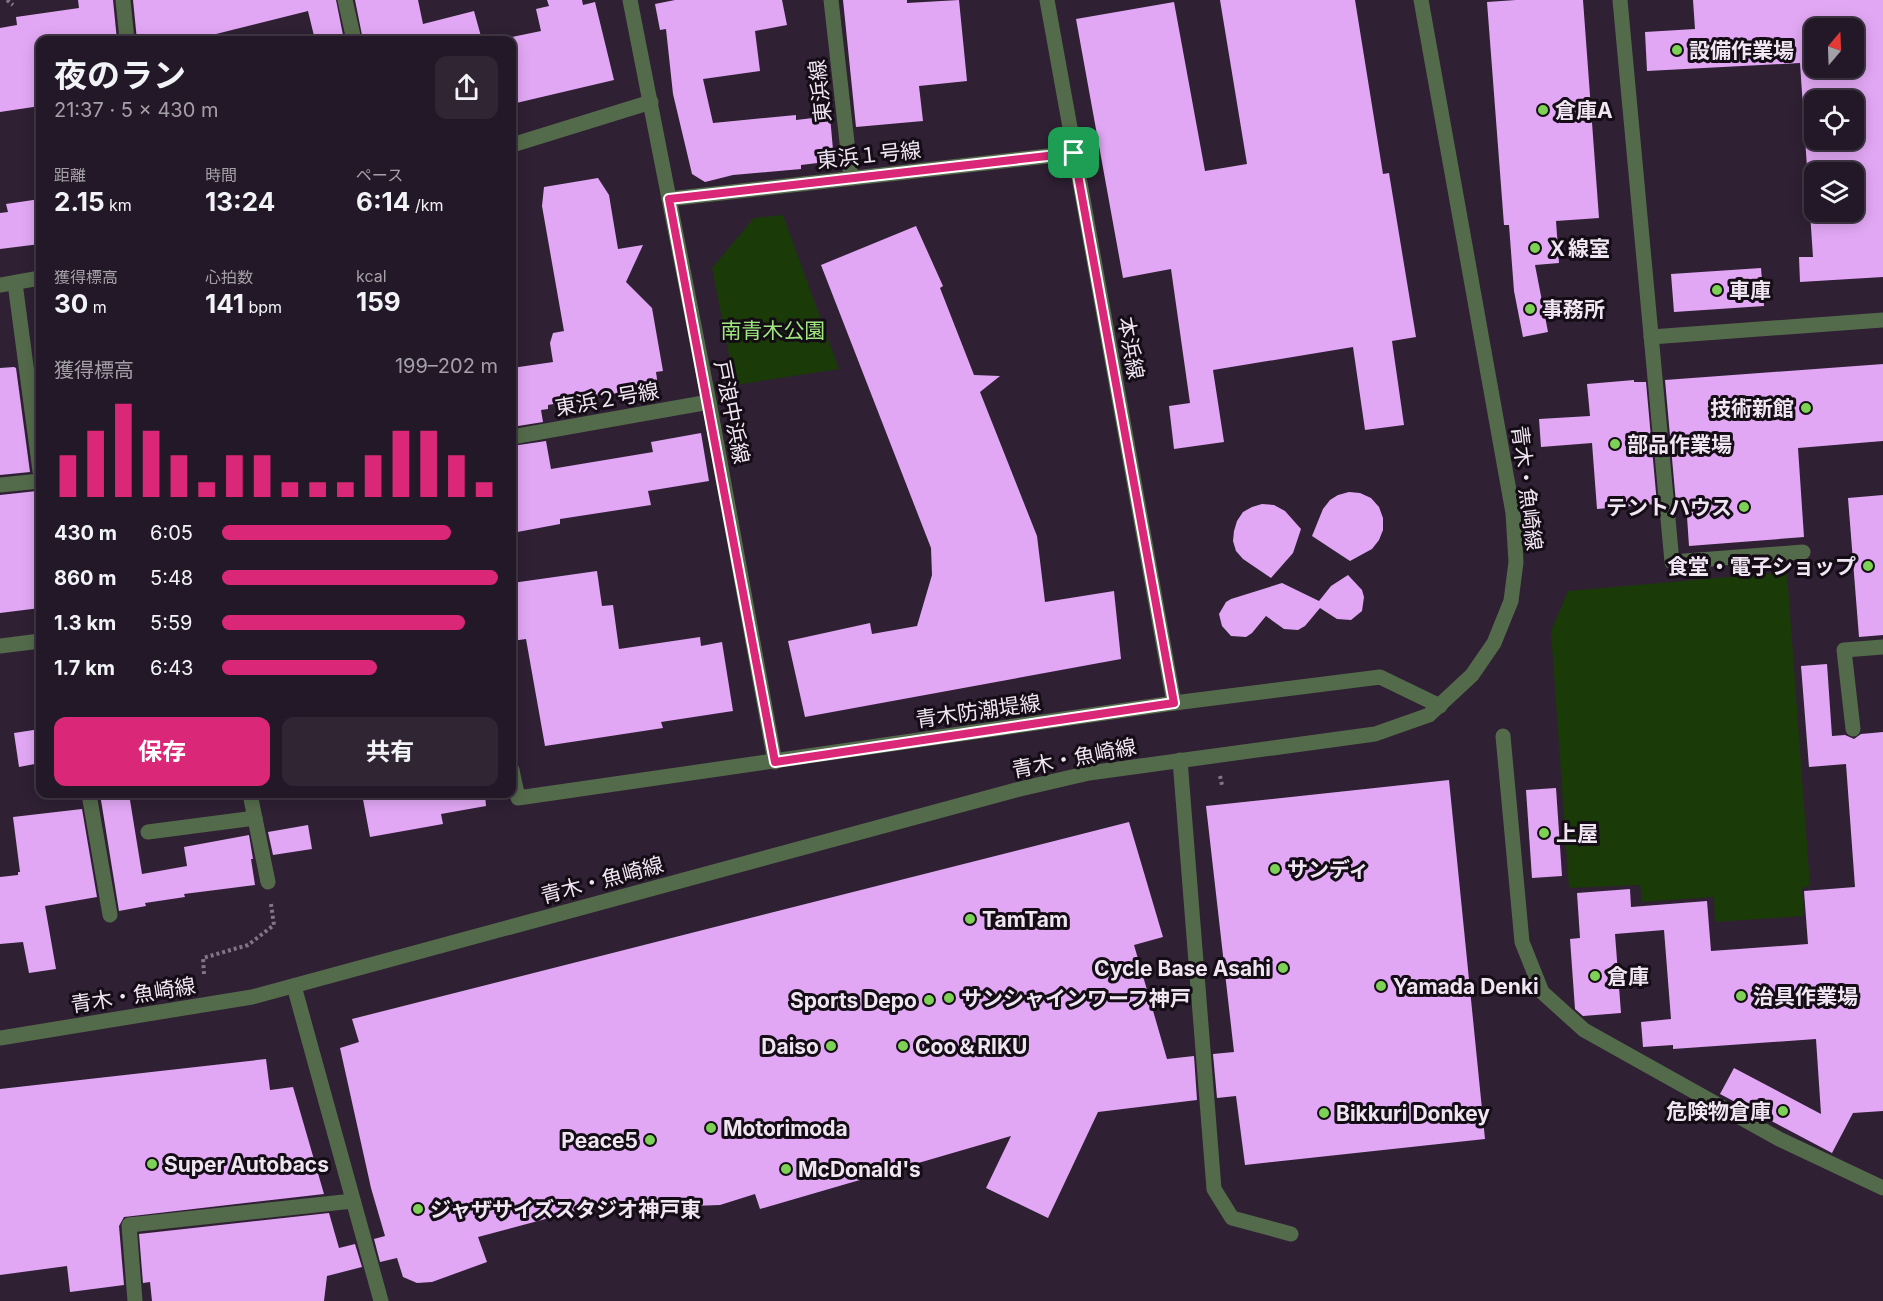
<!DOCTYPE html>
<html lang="ja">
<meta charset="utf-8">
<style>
:root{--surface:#231827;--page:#2f2533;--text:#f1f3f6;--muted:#a3a0a7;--line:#403744;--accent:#db2777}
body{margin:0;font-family:Inter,"Noto Sans JP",sans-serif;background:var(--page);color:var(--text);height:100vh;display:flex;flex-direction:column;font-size:22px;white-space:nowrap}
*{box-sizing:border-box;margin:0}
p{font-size:20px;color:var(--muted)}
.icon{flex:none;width:33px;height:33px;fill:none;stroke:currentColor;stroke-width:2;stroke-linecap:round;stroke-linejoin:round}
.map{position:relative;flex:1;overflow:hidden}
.details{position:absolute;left:36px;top:36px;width:480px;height:762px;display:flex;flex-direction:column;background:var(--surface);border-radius:12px;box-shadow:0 3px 15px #0003,0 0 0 2px var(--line)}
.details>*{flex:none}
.needle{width:39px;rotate:19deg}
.controls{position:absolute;left:1804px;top:18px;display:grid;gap:12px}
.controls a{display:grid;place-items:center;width:60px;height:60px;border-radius:12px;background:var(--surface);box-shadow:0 3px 15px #0003,0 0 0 2px var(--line);font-size:30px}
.pin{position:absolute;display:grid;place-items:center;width:51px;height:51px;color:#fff;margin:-26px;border-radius:12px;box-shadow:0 3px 9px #0006}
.round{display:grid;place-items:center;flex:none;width:63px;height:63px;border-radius:12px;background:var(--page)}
.overview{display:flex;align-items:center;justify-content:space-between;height:102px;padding:0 18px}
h1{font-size:33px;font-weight:700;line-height:45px}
.metrics{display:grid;grid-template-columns:repeat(3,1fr);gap:9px;height:102px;padding:6px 18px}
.metrics div{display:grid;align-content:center}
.metrics b{font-size:26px;font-weight:700}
.metrics small{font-size:16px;font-weight:400}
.metrics p{font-size:16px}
.chart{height:168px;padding:12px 18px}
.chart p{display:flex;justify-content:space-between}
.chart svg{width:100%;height:108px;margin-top:6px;stroke:var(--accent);stroke-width:6}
.button{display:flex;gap:12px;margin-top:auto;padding:12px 18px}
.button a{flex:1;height:69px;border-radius:12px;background:var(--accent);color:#fff;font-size:24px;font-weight:700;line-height:69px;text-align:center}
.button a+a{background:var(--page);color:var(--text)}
ul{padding:0 18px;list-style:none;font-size:20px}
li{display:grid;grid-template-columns:96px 72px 1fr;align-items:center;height:45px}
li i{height:15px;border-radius:8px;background:var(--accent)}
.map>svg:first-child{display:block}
</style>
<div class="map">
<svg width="1883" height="1301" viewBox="0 0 1883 1301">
<rect width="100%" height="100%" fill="#2f2034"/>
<g fill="#1a3b07">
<polygon points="783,215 839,369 735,385 712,268 754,218"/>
<polygon points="1787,572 1810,886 1802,888 1804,916 1715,922 1714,897 1642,902 1640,885 1569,888 1551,631 1568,591"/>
</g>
<g fill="#e1a7f4" fill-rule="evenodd">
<polygon points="78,0 113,0 117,40 40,40 40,106 0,112 0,28 17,25 16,17 79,8"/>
<polygon points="133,0 336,0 344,40 315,40 308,11 200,38 200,40 137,40"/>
<polygon points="355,0 418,0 423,24 474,11 482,40 363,40"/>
<polygon points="547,0 582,0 583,5 595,2 614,80 512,104 512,37 541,31 536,9 549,6"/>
<polygon points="675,0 782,0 787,25 755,31 760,71 703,79 713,123 796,115 796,120 830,116 834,161 801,165 801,169 733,175 705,182 692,174 673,94 666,29 660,30 655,4"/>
<polygon points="843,0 907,0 907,3 959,0 967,81 919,86 923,121 856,127"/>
<polygon points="1220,0 1355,0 1383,174 1389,173 1416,337 1392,341 1404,425 1365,430 1353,347 1213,370 1224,442 1174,449 1169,406 1190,403 1171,269 1123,278 1076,19 1174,2 1205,171 1247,164"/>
<polygon points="1516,0 1583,0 1599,218 1556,221 1559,263 1535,265 1548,332 1523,337 1514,291 1509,225 1504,225 1487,2"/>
<path d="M 1693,0 L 1883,0 L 1883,277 L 1800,282 L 1799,257 L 1813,257 L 1800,63 L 1647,71 L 1645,32 L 1695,29 ZM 1815,28 L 1854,28 L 1854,68 L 1815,68 ZM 1815,100 L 1854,100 L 1854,140 L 1815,140 ZM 1815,172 L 1854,172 L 1854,212 L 1815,212 Z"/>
<polygon points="598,178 609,195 618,249 643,245 626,282 652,308 663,371 656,372 658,386 548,405 548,409 541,410 543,422 512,427 512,368 553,362 550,343 553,333 564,331 542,206 544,187"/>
<polygon points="40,199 40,244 0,249 0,213 8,212 6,204"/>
<polygon points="916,226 943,286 940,288 974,375 1000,376 980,392 1037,536 1045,602 1114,591 1121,659 805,717 788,641 870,623 872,634 917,626 932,575 931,548 821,265"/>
<polygon points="1761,268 1764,306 1674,312 1671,274"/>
<polygon points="1883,364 1883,441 1798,448 1804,537 1689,546 1686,502 1676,503 1665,380"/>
<polygon points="14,367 16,368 30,472 0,475 0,368"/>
<polygon points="1634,380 1634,382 1646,382 1657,504 1597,509 1592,443 1541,447 1539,419 1590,416 1587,384"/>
<polygon points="701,433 709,481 648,491 651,505 560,519 560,524 512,533 512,446 546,441 551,469 653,452 651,442"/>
<polygon points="37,491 40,523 40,608 0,613 0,495"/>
<polygon points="1349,492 1360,493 1371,498 1379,507 1383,518 1383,530 1379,540 1372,549 1350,561 1312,536 1323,509 1330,500 1338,495"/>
<polygon points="1883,495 1883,635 1859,637 1848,498"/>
<polygon points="1262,504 1274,505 1285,511 1301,529 1293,553 1271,578 1243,559 1236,551 1233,541 1234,531 1237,521 1243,512 1252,507"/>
<polygon points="597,571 602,606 613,605 619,649 700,637 701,646 722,642 733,711 661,722 663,728 545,746 526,639 512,641 512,583"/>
<polygon points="1348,575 1362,590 1364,597 1362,611 1351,620 1337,619 1320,608 1305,626 1298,630 1284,629 1266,616 1252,633 1246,637 1231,636 1222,626 1219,614 1226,602 1231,599 1282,583 1319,601 1331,586"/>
<polygon points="1827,664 1832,736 1845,735 1854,739 1861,734 1883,732 1883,1111 1853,1113 1832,1153 1720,1094 1734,1068 1821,1114 1816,1039 1673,1049 1673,1045 1643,1047 1641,1022 1671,1019 1664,930 1615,934 1621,1013 1583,1016 1575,1009 1570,939 1580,938 1577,893 1630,889 1631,907 1707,901 1711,951 1808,944 1804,891 1855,887 1846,764 1809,767 1801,666"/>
<polygon points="40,729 40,763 19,767 14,733"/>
<polygon points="1449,780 1485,1139 1245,1165 1236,1096 1217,1098 1213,1054 1234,1052 1206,806"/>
<polygon points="1556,788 1562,876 1532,878 1526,790"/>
<polygon points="100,794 129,794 142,874 187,866 184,847 249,835 253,859 251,859 255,885 184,894 185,897 145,903 146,906 119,911"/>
<polygon points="362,794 485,794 486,806 441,814 443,824 370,837"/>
<polygon points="82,809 97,897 45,906 56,969 29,973 23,942 0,944 0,877 18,875 18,872 20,872 13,817"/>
<polygon points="1129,822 1163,937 1134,945 1167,1059 1194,1056 1197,1100 1098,1112 1048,1218 986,1188 1011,1136 760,1209 755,1194 720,1205 579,1210 478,1237 487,1262 432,1282 417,1283 403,1277 397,1258 380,1262 374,1239 385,1236 371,1188 340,1048 359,1042 352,1019"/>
<polygon points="308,825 312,849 273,855 268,832"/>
<polygon points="266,1059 270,1090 293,1087 324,1194 124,1217 119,1226 124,1285 70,1292 67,1266 0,1275 0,1089"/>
<polygon points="329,1213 339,1248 355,1244 362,1267 327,1276 324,1301 152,1301 150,1282 143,1283 139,1234"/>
</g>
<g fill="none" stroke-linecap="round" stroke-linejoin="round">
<g stroke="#827586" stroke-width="4" stroke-dasharray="3 3" stroke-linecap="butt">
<polyline points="7,0 13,5"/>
<polyline points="1220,776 1222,785"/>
<polyline points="204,974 203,958 248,945 274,925 271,904"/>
</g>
<g stroke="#546b4b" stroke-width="15">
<polyline points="1620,0 1672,562 1803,552"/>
<polyline points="1651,337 1883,320"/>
<polyline points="0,485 40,481"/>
<polyline points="1853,729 1844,650 1883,647"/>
<polyline points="1503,736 1522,942 1542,992 1584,1030 1779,1139 1883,1188"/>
<polyline points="1180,760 1214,1189 1232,1218 1291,1234"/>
<polyline points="148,832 255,818"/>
<polyline points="294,986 381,1301"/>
<polyline points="135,1301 129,1225 353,1201"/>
</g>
<g stroke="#546b4b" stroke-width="15">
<polyline points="123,0 127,40"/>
<polyline points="345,0 354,40"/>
<polyline points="630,0 709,402 775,762"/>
<polyline points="831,0 851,178"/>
<polyline points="1047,0 1174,703"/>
<polyline points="512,145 651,102"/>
<polyline points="669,199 1074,153"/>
<polyline points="15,283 40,471"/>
<polyline points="0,285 40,278"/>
<polyline points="512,437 709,402"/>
<polyline points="0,646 40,641"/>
<polyline points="512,770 518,798 1174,703 1380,677 1440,706"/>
<polyline points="89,794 110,915"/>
<polyline points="250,794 268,882"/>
</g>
<polyline stroke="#546b4b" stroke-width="15" points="0,1038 252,997 1016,790 1089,773 1375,734 1429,715 1472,675 1494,643 1511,601 1516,562 1513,513 1421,0"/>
</g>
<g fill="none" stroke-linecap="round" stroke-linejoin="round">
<g stroke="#fff" stroke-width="12">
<polygon id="route" points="1074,153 1174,703 775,762 669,199"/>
</g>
<use href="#route" stroke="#db2777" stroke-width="8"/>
</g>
<g fill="#7dd154" stroke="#140d16" stroke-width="2">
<circle cx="1677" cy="50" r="6"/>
<circle cx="1543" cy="110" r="6"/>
<circle cx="1535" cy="248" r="6"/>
<circle cx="1717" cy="290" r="6"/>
<circle cx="1530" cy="309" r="6"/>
<circle cx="1806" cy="408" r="6"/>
<circle cx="1615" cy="444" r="6"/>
<circle cx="1744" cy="507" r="6"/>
<circle cx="1868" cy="566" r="6"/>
<circle cx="1544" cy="833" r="6"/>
<circle cx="1275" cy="869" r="6"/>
<circle cx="970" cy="919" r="6"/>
<circle cx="1283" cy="968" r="6"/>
<circle cx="1595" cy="976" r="6"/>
<circle cx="1381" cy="986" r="6"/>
<circle cx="1741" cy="996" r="6"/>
<circle cx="949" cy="998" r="6"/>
<circle cx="929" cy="1000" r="6"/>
<circle cx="831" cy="1046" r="6"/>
<circle cx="903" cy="1046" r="6"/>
<circle cx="1783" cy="1111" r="6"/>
<circle cx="1324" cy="1113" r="6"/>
<circle cx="711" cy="1128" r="6"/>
<circle cx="650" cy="1140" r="6"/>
<circle cx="152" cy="1164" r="6"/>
<circle cx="786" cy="1169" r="6"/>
<circle cx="418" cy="1209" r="6"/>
</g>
<g text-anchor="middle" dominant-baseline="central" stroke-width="6" stroke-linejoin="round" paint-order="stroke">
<g font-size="21" font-weight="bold" fill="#f0e6f3" stroke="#140d16" text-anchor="start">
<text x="1689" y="50">設備作業場</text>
<text x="1555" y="110">倉庫A</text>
<text x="1547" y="248">Ｘ線室</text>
<text x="1729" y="290">車庫</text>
<text x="1542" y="309">事務所</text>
<text x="1794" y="408" text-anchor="end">技術新館</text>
<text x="1627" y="444">部品作業場</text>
<text x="1732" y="507" text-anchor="end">テントハウス</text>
<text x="1856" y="566" text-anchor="end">食堂・電子ショップ</text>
<text x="1556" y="833">上屋</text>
<text x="1287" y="869">サンディ</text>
<text x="982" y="919">TamTam</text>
<text x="1271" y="968" text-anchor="end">Cycle Base Asahi</text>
<text x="1607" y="976">倉庫</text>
<text x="1393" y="986">Yamada Denki</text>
<text x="1753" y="996">治具作業場</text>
<text x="961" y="998">サンシャインワーフ神戸</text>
<text x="917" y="1000" text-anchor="end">Sports Depo</text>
<text x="819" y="1046" text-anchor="end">Daiso</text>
<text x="915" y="1046">Coo＆RIKU</text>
<text x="1771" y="1111" text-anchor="end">危険物倉庫</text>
<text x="1336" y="1113">Bikkuri Donkey</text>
<text x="723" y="1128">Motorimoda</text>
<text x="638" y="1140" text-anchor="end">Peace5</text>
<text x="164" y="1164">Super Autobacs</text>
<text x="798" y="1169">McDonald's</text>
<text x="430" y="1209">ジャザサイズスタジオ神戸東</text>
</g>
<g font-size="21" fill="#f0e6f3" stroke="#140d16">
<text transform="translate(820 91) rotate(-96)">東浜線</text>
<text transform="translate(869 155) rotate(-6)">東浜１号線</text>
<text transform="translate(1131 348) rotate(80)">本浜線</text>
<text transform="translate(607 399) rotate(-10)">東浜２号線</text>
<text transform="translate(732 412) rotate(79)">戸浪中浜線</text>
<text transform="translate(1527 488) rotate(83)">青木・魚崎線</text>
<text transform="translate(978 711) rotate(-8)">青木防潮堤線</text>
<text transform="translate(1074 758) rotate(-11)">青木・魚崎線</text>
<text transform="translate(602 880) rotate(-15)">青木・魚崎線</text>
<text transform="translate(133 995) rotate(-9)">青木・魚崎線</text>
</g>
<g font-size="21" fill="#9fe67f" stroke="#140d16">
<text x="773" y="330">南青木公園</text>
</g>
</g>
</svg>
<div class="controls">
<a><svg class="needle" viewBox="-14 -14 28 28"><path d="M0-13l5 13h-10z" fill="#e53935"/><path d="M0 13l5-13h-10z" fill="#a3a0a7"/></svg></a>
<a><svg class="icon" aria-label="locate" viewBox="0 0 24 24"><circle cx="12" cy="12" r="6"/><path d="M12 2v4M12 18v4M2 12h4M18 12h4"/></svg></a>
<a><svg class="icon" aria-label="layers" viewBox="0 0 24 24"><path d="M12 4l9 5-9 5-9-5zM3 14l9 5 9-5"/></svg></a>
</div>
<div class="pin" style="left:1074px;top:153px;background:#1e9e55"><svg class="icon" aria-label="arrive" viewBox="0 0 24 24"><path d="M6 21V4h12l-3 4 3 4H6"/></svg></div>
<section class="details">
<div class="overview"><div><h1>夜のラン</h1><p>21:37 · 5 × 430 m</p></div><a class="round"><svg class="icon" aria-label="share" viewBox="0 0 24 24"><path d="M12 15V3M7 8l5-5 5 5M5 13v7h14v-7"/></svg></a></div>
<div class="metrics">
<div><p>距離</p><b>2.15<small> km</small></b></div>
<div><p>時間</p><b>13:24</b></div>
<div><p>ペース</p><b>6:14<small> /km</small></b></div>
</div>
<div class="metrics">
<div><p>獲得標高</p><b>30<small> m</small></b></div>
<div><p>心拍数</p><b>141<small> bpm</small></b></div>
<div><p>kcal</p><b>159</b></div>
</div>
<div class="chart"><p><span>獲得標高</span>199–202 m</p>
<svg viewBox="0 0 160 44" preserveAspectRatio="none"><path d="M5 44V27M15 44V17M25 44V6M35 44V17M45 44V27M55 44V38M65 44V27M75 44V27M85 44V38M95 44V38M105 44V38M115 44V27M125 44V17M135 44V17M145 44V27M155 44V38"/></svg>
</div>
<ul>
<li><b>430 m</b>6:05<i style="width:83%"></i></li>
<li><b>860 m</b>5:48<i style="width:100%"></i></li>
<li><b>1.3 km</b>5:59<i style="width:88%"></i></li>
<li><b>1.7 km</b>6:43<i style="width:56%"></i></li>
</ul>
<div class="button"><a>保存</a><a>共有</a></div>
</section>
</div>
